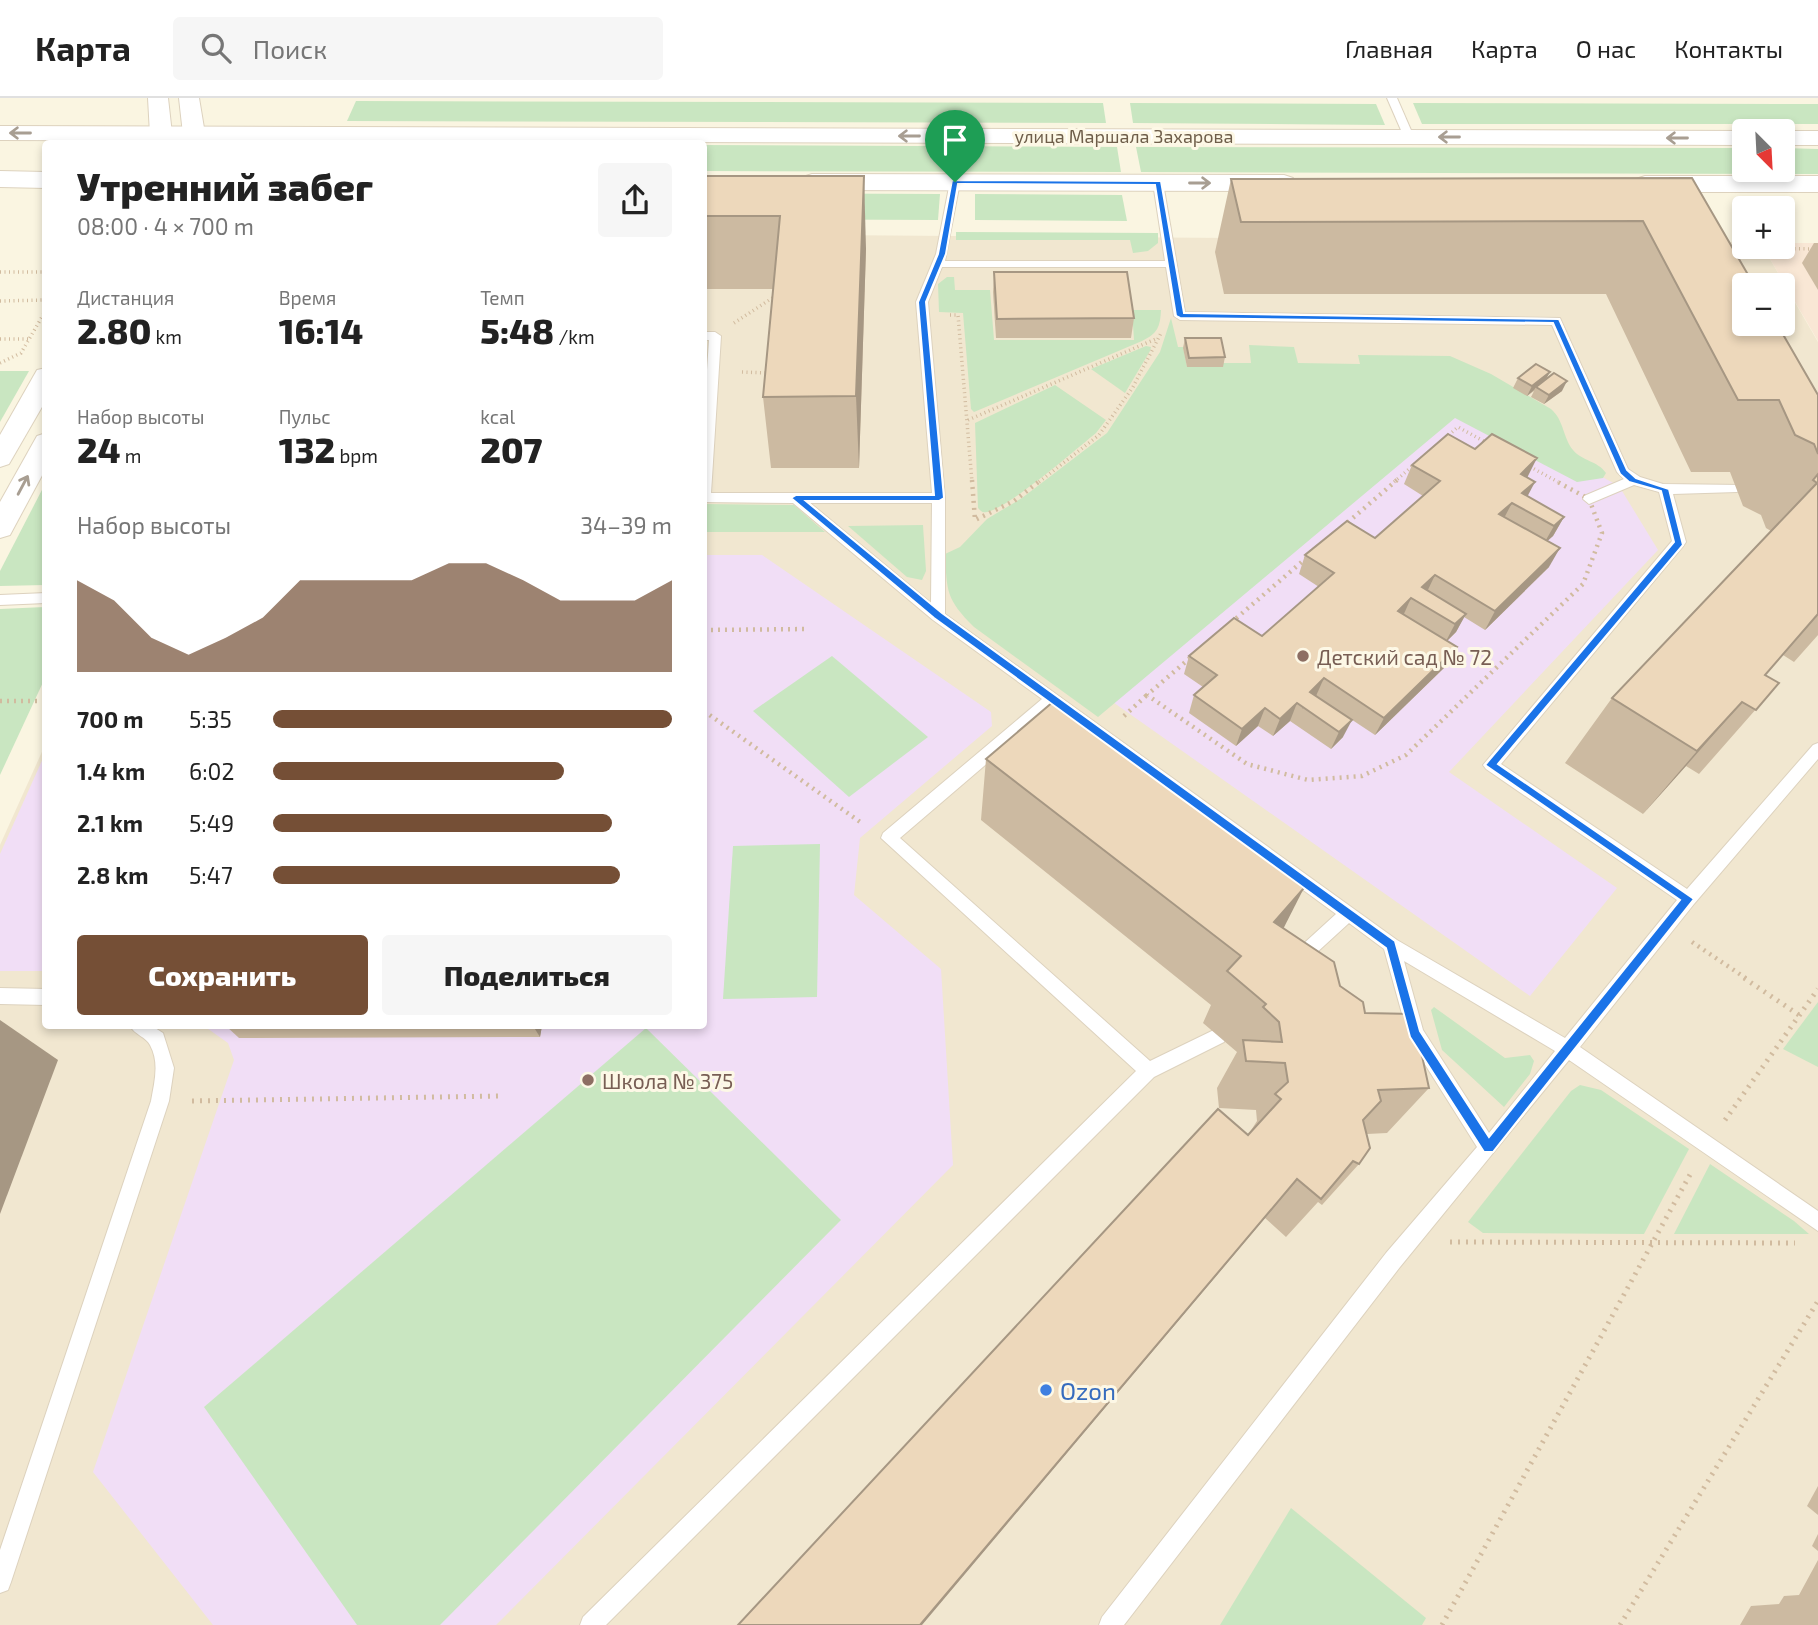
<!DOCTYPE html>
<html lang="ru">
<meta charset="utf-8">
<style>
:root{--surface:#fff;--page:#f6f6f6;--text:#222;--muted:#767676;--line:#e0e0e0;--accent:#754f36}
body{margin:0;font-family:"Exo 2",sans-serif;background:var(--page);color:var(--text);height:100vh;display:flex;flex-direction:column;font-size:26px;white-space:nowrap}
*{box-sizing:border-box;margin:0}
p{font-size:23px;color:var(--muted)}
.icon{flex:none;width:38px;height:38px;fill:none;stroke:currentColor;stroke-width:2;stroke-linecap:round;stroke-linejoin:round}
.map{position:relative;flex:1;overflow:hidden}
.details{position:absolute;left:42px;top:42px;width:665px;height:889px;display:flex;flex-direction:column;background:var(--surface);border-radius:7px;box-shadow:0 4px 10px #0003}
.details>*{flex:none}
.needle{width:46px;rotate:156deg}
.fabs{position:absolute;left:1732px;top:21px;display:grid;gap:14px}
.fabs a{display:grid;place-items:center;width:63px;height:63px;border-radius:7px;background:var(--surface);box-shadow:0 4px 10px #0003;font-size:35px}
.pin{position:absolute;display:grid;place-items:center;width:60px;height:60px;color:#fff;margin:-72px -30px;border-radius:50% 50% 50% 0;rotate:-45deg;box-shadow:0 0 7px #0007}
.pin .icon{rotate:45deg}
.round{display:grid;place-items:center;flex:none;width:74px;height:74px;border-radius:7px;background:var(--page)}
.summary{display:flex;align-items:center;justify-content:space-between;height:119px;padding:0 35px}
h1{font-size:38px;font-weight:800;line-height:52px}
.metrics{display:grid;grid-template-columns:repeat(3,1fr);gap:10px;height:119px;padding:7px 35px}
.metrics div{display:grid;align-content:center}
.metrics b{font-size:35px;font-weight:800}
.metrics small{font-size:19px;font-weight:400}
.metrics p{font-size:19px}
.chart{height:196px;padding:14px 35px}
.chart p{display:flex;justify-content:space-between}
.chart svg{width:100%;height:126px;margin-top:7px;fill:var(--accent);opacity:.7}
.action{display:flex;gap:14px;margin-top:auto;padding:14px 35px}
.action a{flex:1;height:80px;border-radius:7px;background:var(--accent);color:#fff;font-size:28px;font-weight:800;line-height:80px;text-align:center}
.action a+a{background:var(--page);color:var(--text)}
ul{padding:0 35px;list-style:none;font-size:23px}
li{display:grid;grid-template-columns:112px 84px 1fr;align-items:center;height:52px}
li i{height:18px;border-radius:9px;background:var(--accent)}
header{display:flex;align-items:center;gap:42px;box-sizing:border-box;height:98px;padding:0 35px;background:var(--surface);border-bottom:2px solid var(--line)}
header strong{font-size:33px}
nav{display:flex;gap:38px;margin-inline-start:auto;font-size:24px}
.search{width:490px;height:63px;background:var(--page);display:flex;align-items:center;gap:18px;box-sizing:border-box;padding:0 24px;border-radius:7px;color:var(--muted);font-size:26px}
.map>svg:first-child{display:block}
</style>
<header>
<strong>Карта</strong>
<div class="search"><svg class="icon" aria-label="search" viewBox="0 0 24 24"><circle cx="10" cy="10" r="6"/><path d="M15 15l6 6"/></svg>Поиск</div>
<nav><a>Главная</a><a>Карта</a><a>О нас</a><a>Контакты</a></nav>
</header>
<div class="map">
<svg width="1818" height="1527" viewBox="0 0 1818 1527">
<rect width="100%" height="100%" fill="#faf5e1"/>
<path fill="#f1e7d0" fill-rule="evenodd" d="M 704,136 L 1745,144 L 1745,149 L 1763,149 L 1818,244 L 1818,1527 L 0,1527 L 0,747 L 45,647 L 46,928 L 704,928 ZM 1745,187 L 1783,187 L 1783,226 L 1745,226 Z"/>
<polygon fill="#f9e7d5" points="1783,145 1818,145 1818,243 1763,149 1783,149"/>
<g fill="#f1def6">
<polygon points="1405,273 1619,388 1658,452 1449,674 1617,790 1530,898 968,502"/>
<polygon points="704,457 762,457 991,614 992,628 860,740 854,797 941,871 953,1067 496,1527 213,1527 93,1374 234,962 228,945 204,928 704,928"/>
<polygon points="45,656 45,873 0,873 0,756"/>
</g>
<g fill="#c9e6c1">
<polygon points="356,3 1103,5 1106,25 347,23"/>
<polygon points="1130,5 1376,6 1385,27 1133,25"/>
<polygon points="1413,5 1818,6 1818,26 1422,26"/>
<polygon points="704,47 1117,49 1121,74 704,73"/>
<polygon points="1136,49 1745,50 1745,72 1783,72 1783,50 1818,51 1818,76 1141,74"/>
<polygon points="704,95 940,96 938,122 704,121"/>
<polygon points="975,96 1122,97 1127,123 975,122"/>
<polygon points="956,134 1158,135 1158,145 1148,153 1133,155 1130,142 956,142"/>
<path d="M 947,179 L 954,179 L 955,192 L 990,192 L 994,242 L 1134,242 L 1132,212 L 1161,212 C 1160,229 1158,235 1142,243 L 974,314 L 971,311 L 963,215 L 939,214 L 938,186 Z"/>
<path d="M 1171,220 L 1178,249 L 1183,249 L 1187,269 L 1223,269 L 1223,265 L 1251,265 L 1249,247 L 1294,249 L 1298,265 L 1360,266 L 1358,257 L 1450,258 L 1491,276 L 1551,311 C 1564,322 1563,340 1573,352 C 1582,363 1598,363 1606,375 L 1603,380 L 1577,384 L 1455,320 L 1098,619 L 974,529 C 946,501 947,494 945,456 L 960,449 L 987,421 L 1022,400 L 1107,335 L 1160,254 Z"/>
<polygon points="1146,248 1151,249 1150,253 1125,295 1091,271"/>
<polygon points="0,273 29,273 0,324"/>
<path d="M 1055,287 L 1106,322 L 1096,335 C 1075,352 1010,409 987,414 C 982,415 982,414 978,410 L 975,325 Z"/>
<polygon points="45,386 45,487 0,488 0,473"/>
<polygon points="704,406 794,407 825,434 704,434"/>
<polygon points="923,427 926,473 922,482 907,479 848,428"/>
<polygon points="45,509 45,580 0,677 0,511"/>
<polygon points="832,558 928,639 849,699 753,613"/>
<polygon points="820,746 817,899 723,901 733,748"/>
<polygon points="1818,904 1818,969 1783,951"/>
<polygon points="1434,909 1505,960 1530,957 1534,963 1530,976 1504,1009 1442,952 1431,912"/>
<polygon points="646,930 841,1122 440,1527 357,1527 204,1309"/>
<polygon points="1580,987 1601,992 1689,1051 1644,1136 1483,1135 1468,1124 1571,993"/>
<polygon points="1710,1066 1794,1123 1809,1136 1674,1136"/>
<polygon points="1291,1410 1426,1520 1422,1527 1220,1527"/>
</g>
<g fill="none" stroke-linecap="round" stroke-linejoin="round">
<g stroke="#ddd2be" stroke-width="2">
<g id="service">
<polygon points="1387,0 1397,0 1414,39 1413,41 1404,39"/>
<path d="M 955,81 L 960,84 L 945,163 L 1165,163 L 1153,85 L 1158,82 L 1163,85 L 1185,214 L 1560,220 L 1628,371 L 1640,379 L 1663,386 L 1742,387 L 1743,390 L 1737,394 L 1673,396 L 1686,444 L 1684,447 L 1501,666 L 1687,791 L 1813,647 L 1818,645 L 1818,661 L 1694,806 L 1580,949 L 1818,1113 L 1818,1133 L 1569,962 L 1400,1169 L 1124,1527 L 1099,1527 L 1102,1519 L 1386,1155 L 1477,1049 L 1409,941 L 1384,851 L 1349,825 L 1302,868 L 1296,870 L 1290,868 L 1288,863 L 1290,858 L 1336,816 L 1053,609 L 900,740 L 1150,963 L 1218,930 L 1224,932 L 1227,938 L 1224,944 L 1154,979 L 606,1527 L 580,1527 L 583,1519 L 1136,973 L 881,740 L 883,735 L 1042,601 L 933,522 L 793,405 L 704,404 L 704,317 L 709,242 L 704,242 L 704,234 L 715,234 L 721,238 L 711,395 L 932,395 L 916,204 L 936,156 L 950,84 ZM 942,169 L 1166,169 L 1174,218 L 1180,222 L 1552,227 L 1617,374 L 1624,381 L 1584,398 L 1583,401 L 1589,406 L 1634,387 L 1659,394 L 1672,443 L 1483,667 L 1486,671 L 1677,802 L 1565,940 L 1397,842 L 945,516 L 945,400 L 928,204 ZM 810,405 L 932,405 L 931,505 ZM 1404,863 L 1555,953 L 1489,1035 L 1423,932 Z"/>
<polygon points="46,495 46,505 0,507 0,497"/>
<polygon points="0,890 46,891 46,907 0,906"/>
<path d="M 130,928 L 152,928 L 163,935 L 174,970 L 169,1003 L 11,1484 L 8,1492 L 0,1495 L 0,1452 L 151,1003 C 154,985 160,965 150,947 C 146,939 135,937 130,928 Z"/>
</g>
</g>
<g stroke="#ddd2be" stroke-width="2">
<g id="minor">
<polygon points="148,0 168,0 172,36 170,46 148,46 150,36"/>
<polygon points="179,0 199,0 205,36 202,46 180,46 183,36"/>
<polygon points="46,270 46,302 9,366 0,369 0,337 37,272"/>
<polygon points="46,335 46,370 10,437 0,440 0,404 37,338"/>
</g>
</g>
<g stroke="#ddd2be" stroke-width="2">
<g id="tertiary">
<polygon points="0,28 1745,33 1748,33 1745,33 1745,47 0,42"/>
<polygon points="1780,33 1818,33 1818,47 1783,47 1783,33"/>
<polygon points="0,73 46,74 46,90 0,89"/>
<polygon points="812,76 1284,77 1293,80 1297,85 1293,90 1284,93 812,92 803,89 799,84 803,79"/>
<polygon points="1645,78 1818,78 1818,94 1645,94 1636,91 1632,86 1636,81"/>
</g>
</g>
<g stroke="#d1bb9f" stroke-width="3.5" stroke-dasharray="1 3.5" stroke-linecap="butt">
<polyline points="1727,150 1818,151"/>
<polyline points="0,174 46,174"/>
<polyline points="0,203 46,202"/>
<polyline points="950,217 958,217 972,384"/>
<polyline points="734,225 777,197"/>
<polyline points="0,241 28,241"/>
<polyline points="0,265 21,255 46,212"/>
<polyline points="742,274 768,275"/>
<polyline points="968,322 1158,240"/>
<polyline points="1039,384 1099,337 1133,289 1161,235"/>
<polyline points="1394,384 1458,329 1558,384"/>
</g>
<g stroke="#d1bb9f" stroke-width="4.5" stroke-dasharray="2 5" stroke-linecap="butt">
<polyline points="972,382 975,422 1014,403 1041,382"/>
<polyline points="1397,382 1147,597 1247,666 1308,682 1362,678 1406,657 1583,486 1602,435 1589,401 1554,382"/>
<polyline points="704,532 809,531"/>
<polyline points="0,603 46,603"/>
<polyline points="704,613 863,726"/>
<polyline points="1124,618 1147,597"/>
<polyline points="1692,844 1747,881"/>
</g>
<g stroke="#d1bb9f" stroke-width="5" stroke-dasharray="2 6" stroke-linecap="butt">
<polyline points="1744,880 1799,917"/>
<polyline points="192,1003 500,998"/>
<polyline points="1725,1022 1818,891"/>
<polyline points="1450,1144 1795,1145"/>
<polyline points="1442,1527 1692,1073"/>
<polyline points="1620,1527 1818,1203"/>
</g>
<use href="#service" fill="#fff" fill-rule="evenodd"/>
<use href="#minor" fill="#fff" fill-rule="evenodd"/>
<use href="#tertiary" fill="#fff" fill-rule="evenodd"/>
</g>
<g fill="#ccbaa1">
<polygon points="704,78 866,151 859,370 771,370 763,299 773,191 704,191"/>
<polygon points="1692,80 1818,297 1818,537 1794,564 1783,557 1765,577 1779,585 1699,676 1686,668 1643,716 1565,665 1612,600 1771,433 1766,430 1761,417 1743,408 1730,374 1691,374 1606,196 1224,196 1215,154 1231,81"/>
<polygon points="1814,145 1818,145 1818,192 1802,165"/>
<polygon points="994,174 1134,220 1131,240 996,240 993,194"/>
<polygon points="1185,240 1225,259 1223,269 1187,269 1183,250"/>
<polygon points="1518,280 1546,281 1562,293 1544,306 1531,299 1534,293 1527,298 1513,290"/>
<polygon points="1412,367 1527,379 1527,398 1564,419 1553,438 1547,443 1549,469 1485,532 1464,519 1456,534 1447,543 1457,549 1447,567 1375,637 1316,598 1343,639 1331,651 1290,623 1273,638 1258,628 1236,648 1189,615 1194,597 1203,589 1184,576 1189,558 1262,538 1319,489 1299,476 1305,457 1375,440 1423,398 1404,386"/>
<polygon points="986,661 1283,830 1365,915 1429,990 1387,1035 1367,1036 1359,1066 1322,1107 1318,1104 1286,1139 1265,1120 1248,1037 1257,1023 1256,1012 1219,1010 1217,990 1237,954 1203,925 1211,907 981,722"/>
<polygon points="226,928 542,928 540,939 239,940"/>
<polygon points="1818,1388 1818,1417 1807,1408"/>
<polygon points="1818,1436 1818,1453 1812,1448"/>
<polygon points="1818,1462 1818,1527 1740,1527 1751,1508 1779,1506 1784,1498 1799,1497"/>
</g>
<g fill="#a69783">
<polygon points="864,78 866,151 859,370 856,298"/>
<polygon points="1550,274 1545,283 1536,289 1534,292 1527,298 1532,288"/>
<polygon points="1567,283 1562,293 1544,306 1549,297"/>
<polygon points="1537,360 1527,380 1521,376"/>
<polygon points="1535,384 1525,403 1522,395"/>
<polygon points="1512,405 1502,424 1499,416"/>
<polygon points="1564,419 1553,438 1543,447 1554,428"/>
<polygon points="1560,450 1549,469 1485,532 1495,513"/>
<polygon points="1435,477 1426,496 1422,489"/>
<polygon points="1411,500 1403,518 1398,513"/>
<polygon points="1466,516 1456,534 1445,545 1455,526"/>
<polygon points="1457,549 1447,567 1375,637 1384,620"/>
<polygon points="1324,580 1316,598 1302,611 1310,594"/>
<polygon points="1742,604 1686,668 1643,716 1697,653"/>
<polygon points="1297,605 1290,623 1273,638 1280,621"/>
<polygon points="1265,610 1258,628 1236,648 1242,631"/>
<polygon points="1352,622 1343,639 1331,651 1339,634"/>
<polygon points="1304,790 1275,847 1274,824"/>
<polygon points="0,922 58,962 0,1116"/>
<polygon points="533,928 542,928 540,939"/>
<polygon points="1297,1081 1265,1120 922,1527 920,1527"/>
</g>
<g fill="#edd8bb" stroke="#a69783" stroke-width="2">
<polygon points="704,78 864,78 856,298 763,299 780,118 704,118"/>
<polygon points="1692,80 1754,187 1745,187 1745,226 1777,226 1818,297 1818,356 1814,346 1795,337 1779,302 1738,302 1643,123 1241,124 1231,81"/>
<polygon points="994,174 1127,174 1134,220 997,221"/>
<polygon points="1185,240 1221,240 1225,259 1189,260"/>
<polygon points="1536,266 1550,274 1532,288 1518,280"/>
<polygon points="1554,275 1567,283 1549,297 1536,289"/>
<polygon points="1448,336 1475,351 1492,336 1537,360 1521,376 1535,384 1522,395 1564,419 1554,428 1512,405 1499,416 1560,450 1495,513 1435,477 1422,489 1466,516 1455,526 1411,500 1398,513 1457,549 1384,620 1324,580 1310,594 1352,622 1339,634 1297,605 1280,621 1265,610 1242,631 1194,597 1217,577 1189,558 1234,520 1262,538 1334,475 1305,457 1347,423 1375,440 1440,383 1412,367"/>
<polygon points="1818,376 1818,516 1765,577 1779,585 1756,612 1742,604 1697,653 1612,600 1817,385 1813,382"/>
<polygon points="1054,603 1304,790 1274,824 1334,864 1340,888 1363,904 1365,915 1413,916 1429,990 1378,992 1381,1003 1363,1022 1370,1050 1359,1066 1353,1063 1321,1101 1297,1081 920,1527 738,1527 1218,1011 1248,1037 1281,1001 1275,996 1288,984 1285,965 1246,963 1243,942 1282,944 1279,924 1263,909 1266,906 1227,873 1241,858 986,661"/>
</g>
<defs><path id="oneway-shaft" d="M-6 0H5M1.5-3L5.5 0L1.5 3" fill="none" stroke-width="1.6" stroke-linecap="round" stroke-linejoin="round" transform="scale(1.75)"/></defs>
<g stroke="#a89e92">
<use href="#oneway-shaft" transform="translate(20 35) rotate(-180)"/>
<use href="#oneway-shaft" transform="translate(909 38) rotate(-180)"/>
<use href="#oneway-shaft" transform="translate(1449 39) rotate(-180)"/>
<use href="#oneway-shaft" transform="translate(1677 40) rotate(-180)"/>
<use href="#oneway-shaft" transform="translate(1200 85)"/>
<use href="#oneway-shaft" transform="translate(23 387) rotate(-62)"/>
</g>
<path fill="#1a73e8" stroke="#fff" stroke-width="2" fill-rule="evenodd" d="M 952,82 L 1161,83 L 1184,215 L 1559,221 L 1627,372 L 1636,380 L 1669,391 L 1683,447 L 1498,666 L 1694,801 L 1493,1054 L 1484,1054 L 1410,939 L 1386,850 L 934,520 L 791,400 L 796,397 L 934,397 L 918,204 L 938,156 ZM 958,86 L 1155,87 L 1176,218 L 1180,220 L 1553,225 L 1620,376 L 1629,384 L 1661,393 L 1674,444 L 1485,667 L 1680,802 L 1489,1039 L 1420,933 L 1395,843 L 942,515 L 806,403 L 939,403 L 944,400 L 926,204 L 946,156 Z"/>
<g fill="#8d6e63" stroke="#fdf8e6" stroke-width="2.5">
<circle cx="1303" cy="558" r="7"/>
<circle cx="588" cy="982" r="7"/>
</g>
<circle fill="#3f7fe0" stroke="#fdf8e6" stroke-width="2.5" cx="1046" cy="1292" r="7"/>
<g text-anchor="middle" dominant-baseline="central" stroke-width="6" stroke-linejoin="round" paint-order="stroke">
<g font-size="18" fill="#6e5e4a" stroke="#fdf8e6">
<text x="1124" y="38">улица Маршала Захарова</text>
</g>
<g font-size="21" fill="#785e54" stroke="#fdf8e6" text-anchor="start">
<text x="1317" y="558">Детский сад № 72</text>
<text x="602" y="982">Школа № 375</text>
</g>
<g font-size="24" fill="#366cbe" stroke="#fdf8e6" text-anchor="start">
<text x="1060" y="1292">Ozon</text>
</g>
</g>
</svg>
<div class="fabs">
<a><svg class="needle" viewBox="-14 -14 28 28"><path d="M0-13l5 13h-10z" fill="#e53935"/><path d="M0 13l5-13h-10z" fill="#767676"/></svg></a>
<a>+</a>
<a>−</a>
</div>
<div class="pin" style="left:955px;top:84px;background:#1e9e55"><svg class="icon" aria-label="arrive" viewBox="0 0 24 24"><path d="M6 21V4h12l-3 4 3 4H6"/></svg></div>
<section class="details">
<div class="summary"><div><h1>Утренний забег</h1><p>08:00 · 4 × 700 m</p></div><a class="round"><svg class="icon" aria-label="share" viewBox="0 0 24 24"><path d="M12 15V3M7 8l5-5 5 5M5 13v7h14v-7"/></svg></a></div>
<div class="metrics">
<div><p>Дистанция</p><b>2.80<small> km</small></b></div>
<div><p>Время</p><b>16:14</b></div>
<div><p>Темп</p><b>5:48<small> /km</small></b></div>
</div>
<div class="metrics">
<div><p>Набор высоты</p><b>24<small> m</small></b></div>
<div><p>Пульс</p><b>132<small> bpm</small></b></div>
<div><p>kcal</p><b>207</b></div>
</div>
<div class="chart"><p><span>Набор высоты</span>34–39 m</p>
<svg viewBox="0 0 160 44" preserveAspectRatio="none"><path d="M0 44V12L10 19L20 32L30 38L40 32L50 25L60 12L70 12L80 12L90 12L100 6L110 6L120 12L130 19L140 19L150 19L160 12V44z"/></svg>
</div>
<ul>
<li><b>700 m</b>5:35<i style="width:100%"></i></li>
<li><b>1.4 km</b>6:02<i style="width:73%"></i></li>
<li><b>2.1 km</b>5:49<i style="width:85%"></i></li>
<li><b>2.8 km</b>5:47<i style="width:87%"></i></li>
</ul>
<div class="action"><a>Сохранить</a><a>Поделиться</a></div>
</section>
</div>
